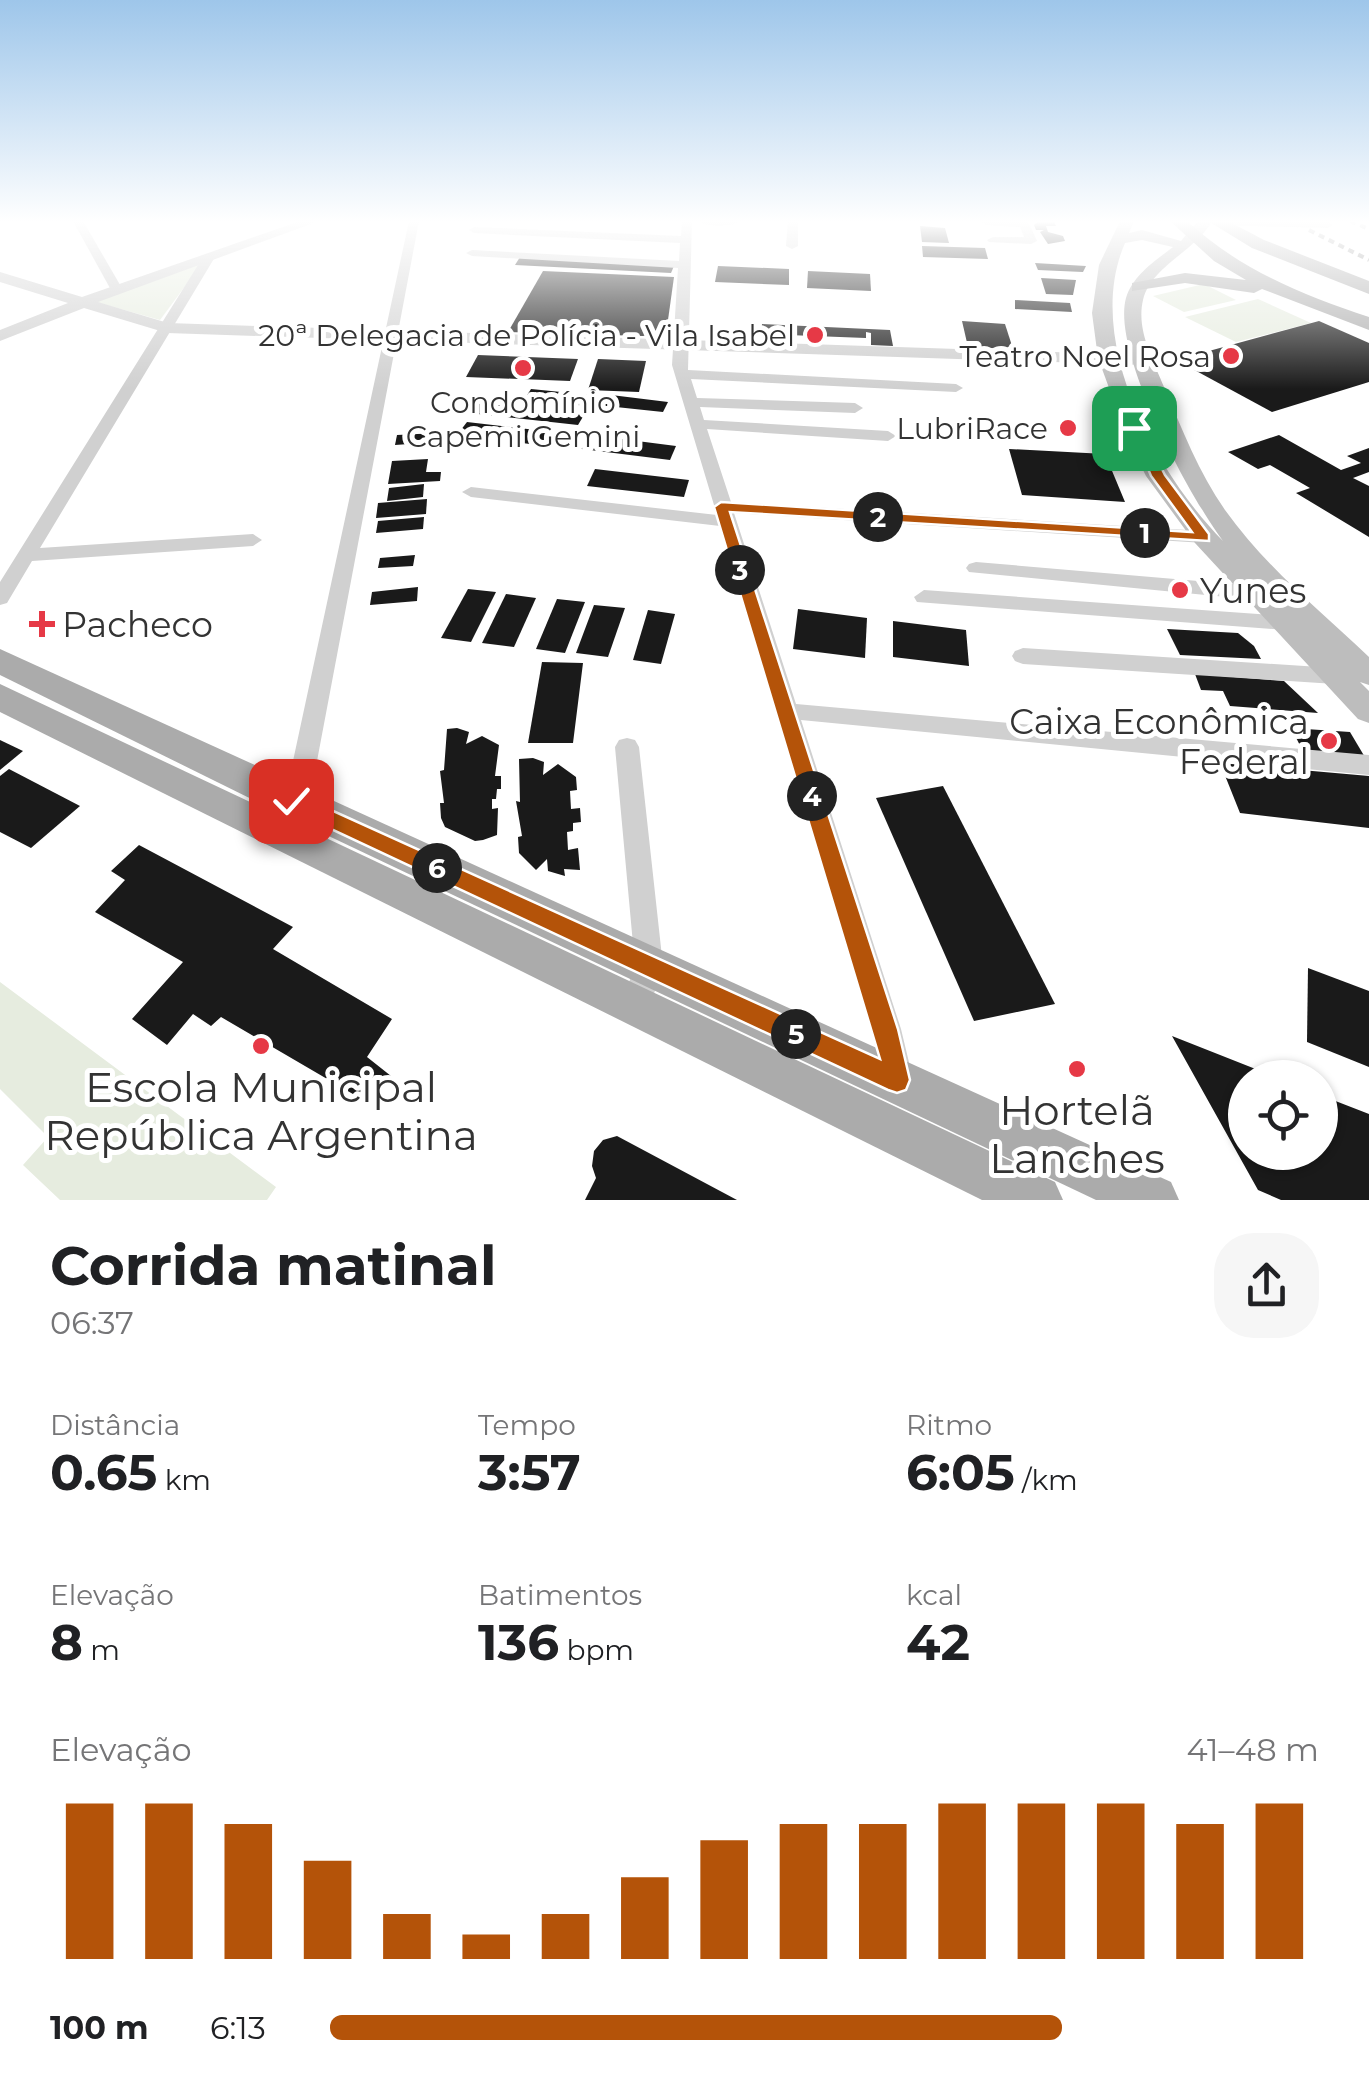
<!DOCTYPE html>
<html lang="pt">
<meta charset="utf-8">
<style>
:root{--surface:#fff;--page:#f6f6f6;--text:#202124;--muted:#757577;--accent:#b45309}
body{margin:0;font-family:Montserrat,sans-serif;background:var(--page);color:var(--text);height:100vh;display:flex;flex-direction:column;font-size:38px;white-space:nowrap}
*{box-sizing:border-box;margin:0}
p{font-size:32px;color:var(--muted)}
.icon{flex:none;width:55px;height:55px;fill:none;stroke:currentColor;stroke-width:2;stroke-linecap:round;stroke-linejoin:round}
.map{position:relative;height:1200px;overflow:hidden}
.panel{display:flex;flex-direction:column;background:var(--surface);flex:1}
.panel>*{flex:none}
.tools{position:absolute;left:1228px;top:1060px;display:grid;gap:20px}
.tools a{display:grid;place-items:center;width:110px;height:110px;border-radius:50%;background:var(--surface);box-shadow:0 2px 8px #0004;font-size:50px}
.pin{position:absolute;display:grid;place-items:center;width:85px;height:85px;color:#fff;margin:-42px;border-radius:20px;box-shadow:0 5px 15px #0006}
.km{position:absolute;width:50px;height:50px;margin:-25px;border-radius:50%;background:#222;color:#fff;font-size:28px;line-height:50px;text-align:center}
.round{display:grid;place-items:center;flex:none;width:105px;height:105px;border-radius:40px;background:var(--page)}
.summary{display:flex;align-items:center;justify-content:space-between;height:170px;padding:0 50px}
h1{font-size:55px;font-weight:700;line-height:75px}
.metrics{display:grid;grid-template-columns:repeat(3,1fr);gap:15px;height:170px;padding:10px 50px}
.metrics div{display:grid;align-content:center}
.metrics b{font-size:50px;font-weight:700}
.metrics small{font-size:28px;font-weight:400}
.metrics p{font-size:28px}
.chart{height:280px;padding:20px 50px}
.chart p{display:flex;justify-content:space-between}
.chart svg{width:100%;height:180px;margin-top:10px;stroke:var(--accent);stroke-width:6}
ul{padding:0 50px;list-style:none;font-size:32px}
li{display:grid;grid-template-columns:160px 120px 1fr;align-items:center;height:75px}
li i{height:25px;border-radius:12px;background:var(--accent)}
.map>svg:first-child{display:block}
</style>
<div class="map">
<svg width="1369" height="1200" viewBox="0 0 1369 1200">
<rect width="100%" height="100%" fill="#fff"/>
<g fill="#e6ecdf">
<polygon points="203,262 160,320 96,302"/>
<polygon points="1204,284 1236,300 1184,312 1153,296"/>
<polygon points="1258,299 1311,323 1236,342 1185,317"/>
<polygon points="0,982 276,1187 267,1200 60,1200 23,1165 48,1137 0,1089"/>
</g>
<g fill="#1a1a1a">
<polygon points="1038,222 1054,222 1056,226 1046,226 1048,232 1063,236 1065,241 1048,244 1040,232 1044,230 1036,230 1034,225"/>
<polygon points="920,226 945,228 949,243 922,242"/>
<polygon points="922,246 985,248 988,259 923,257"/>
<polygon points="520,257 674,266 671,273 515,265"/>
<polygon points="1035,263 1086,266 1083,272 1038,270"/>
<polygon points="718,266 789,269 789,285 715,282"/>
<polygon points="543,271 674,277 667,327 658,333 643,336 508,332"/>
<polygon points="808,271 870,274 871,291 807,288"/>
<polygon points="1041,278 1076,280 1073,295 1046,294"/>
<polygon points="1015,300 1070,303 1072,312 1015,309"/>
<polygon points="962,321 1005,324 1013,349 968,347"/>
<polygon points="1319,321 1369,343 1369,382 1272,412 1176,360"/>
<polygon points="762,324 890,330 893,346 871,345 871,333 866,332 866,338 761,334"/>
<polygon points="478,355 578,359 570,381 466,377"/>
<polygon points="598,359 646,361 639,392 588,390"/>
<polygon points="531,389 591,395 585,406 524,400"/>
<polygon points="603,394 668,402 663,412 597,405"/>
<polygon points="466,402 584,415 578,425 459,412"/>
<polygon points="467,422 562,433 554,447 457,435"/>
<polygon points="438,433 437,442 395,445 397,435"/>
<polygon points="575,433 676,446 670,460 566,447"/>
<polygon points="1279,435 1341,470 1361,463 1347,456 1369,448 1369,472 1353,478 1369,486 1369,537 1296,493 1310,488 1270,465 1258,469 1228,452"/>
<polygon points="1009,449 1105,454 1125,502 1022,495"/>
<polygon points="428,459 426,472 441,472 440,481 388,484 392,461"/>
<polygon points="595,469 689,480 684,497 587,486"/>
<polygon points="424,484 423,497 387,501 389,488"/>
<polygon points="427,499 426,514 376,518 378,503"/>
<polygon points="424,517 423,529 376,533 378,521"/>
<polygon points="415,555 413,566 378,568 380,558"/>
<polygon points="418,587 417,601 370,605 372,592"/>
<polygon points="468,589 496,592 471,642 441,638"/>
<polygon points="506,594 536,598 514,647 482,643"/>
<polygon points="557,599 585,602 565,653 536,649"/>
<polygon points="594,605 625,608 608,657 576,653"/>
<polygon points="798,609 867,618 865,658 793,649"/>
<polygon points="648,610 675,614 661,664 633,660"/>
<polygon points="893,621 966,630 969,666 893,657"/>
<polygon points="1167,629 1238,633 1254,646 1261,659 1180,655"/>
<polygon points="542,662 583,663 573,743 528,743"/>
<polygon points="1195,674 1284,681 1318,713 1230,706 1223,691 1201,690"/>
<polygon points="457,728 469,732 466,744 482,736 499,745 495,776 501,776 501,789 497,789 496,799 492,799 492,809 498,808 497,835 483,840 475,841 445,827 441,818 440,803 444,803 440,771 444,770 447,729"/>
<polygon points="1291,728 1350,732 1366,759 1305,755"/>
<polygon points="0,740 23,751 0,770"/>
<polygon points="533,758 544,762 543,775 558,764 576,777 577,790 570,791 571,809 580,808 581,822 573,823 573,831 567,832 568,850 578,848 580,870 564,869 565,876 548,871 547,859 536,870 519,853 518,837 522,836 516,801 520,802 519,759"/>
<polygon points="1220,763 1369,776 1369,828 1240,813"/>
<polygon points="9,769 80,806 31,848 0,832 0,776"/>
<polygon points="943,786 1055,1004 974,1021 876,798"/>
<polygon points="139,845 293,927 273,949 392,1019 367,1057 391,1076 370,1104 221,1017 211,1026 193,1014 167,1045 132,1019 183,962 95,912 125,880 111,871"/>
<polygon points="1308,968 1369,991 1369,1067 1307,1042"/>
<polygon points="1172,1036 1276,1077 1245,1078 1245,1152 1320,1152 1320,1095 1369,1114 1369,1200 1281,1200 1258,1190"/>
<polygon points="617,1136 737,1200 585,1200 596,1178 592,1166 594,1151 603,1140"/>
</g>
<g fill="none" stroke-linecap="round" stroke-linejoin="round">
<g fill="#d0d0d0" fill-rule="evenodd">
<polygon points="73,221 83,221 123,290 121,293 111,290"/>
<polygon points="409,221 419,221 317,761 300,808 284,817 275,814 271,807 281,795 293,761"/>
<polygon points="682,221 692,221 688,370 956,384 963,388 956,392 691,379 697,398 855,403 863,408 855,413 700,407 704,420 888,431 896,436 888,441 707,429 731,502 1204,531 1213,537 1204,543 734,513 796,704 1369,755 1369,775 801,720 901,1029 913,1079 908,1090 897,1095 886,1090 871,1029 720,526 471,497 462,492 471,487 717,515 672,365 678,268 472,256 466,253 472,250 679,261 680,243 474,233 469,230 474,227 681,236"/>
<path d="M 697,221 L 741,221 C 732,227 706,227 697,221 Z"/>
<polygon points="788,221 798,221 798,246 792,249 786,246"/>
<polygon points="1028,221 1037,241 1031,244 989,242 987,240 993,237 1024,237 1020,227 986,225 981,222"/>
<polygon points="1293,221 1328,222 1333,225 1328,228 1217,225 1212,222"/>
<polygon points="209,254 215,257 40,548 253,534 262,540 253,546 32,561 7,603 0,605 0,582 203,257"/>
<polygon points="976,562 1257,586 1267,593 1257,600 969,572 966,568 969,564"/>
<polygon points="924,590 1285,616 1295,623 1285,630 917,602 914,597"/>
<polygon points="1023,648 1335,668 1343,670 1346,676 1343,682 1335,684 1023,664 1015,661 1012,656 1015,651"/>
<polygon points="627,738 635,740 639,747 663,966 647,1015 636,1019 625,1015 621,1004 635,966 615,747 619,740"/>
</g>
<polygon fill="#d0d0d0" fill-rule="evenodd" points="300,221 319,221 98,302 168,323 1143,355 1152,360 1143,365 167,333 84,308 0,341 0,330 68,303 0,282 0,272 82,297"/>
<path fill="#bdbdbd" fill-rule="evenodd" d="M 1120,221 L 1134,221 L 1129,233 L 1142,230 L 1181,241 L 1198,221 L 1212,221 C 1196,251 1151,266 1143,300 C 1136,330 1153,360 1164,387 C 1182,429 1199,473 1225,510 C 1265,566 1319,610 1369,657 L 1369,685 L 1360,682 L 1369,691 L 1369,723 L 1358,719 L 1195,543 L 1146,476 L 1129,442 L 1098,358 L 1092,313 L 1099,265 ZM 1142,240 L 1173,247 C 1155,261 1133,275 1126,298 C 1111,352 1190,497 1223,541 C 1155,472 1083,339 1125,243 Z"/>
<g fill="#ababab" fill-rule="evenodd">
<path d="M 1170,221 L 1187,221 C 1239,269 1302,295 1369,317 L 1369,330 L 1262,289 L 1254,293 L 1185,283 L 1132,291 L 1132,283 L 1185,273 L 1246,280 L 1214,261 Z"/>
<polygon points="1208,221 1228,221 1264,240 1369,281 1369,294 1252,248"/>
<polygon points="0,649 1171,1182 1179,1200 1096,1200 278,812 0,675"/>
<polygon points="0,684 1055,1182 1063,1200 982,1200 0,712"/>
</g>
<g stroke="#888" stroke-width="4" stroke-dasharray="6 5" stroke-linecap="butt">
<polyline points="1350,221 1369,229"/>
<polyline points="1309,230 1369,260"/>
</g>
</g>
<linearGradient id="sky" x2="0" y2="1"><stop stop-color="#9ec6ea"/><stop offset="0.57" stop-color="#fff"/><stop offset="1" stop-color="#fff" stop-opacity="0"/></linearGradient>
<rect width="1369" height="389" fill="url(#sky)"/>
<polygon fill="#b45309" stroke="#fff" stroke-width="2.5" points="1130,425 1141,428 1165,475 1209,534 1209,541 730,512 898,1029 910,1080 906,1090 897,1093 888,1090 284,807 281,801 291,793 298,795 880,1059 714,507 721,502 1192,532 1151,476"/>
<g fill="#e63946" stroke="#fff" stroke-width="4">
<circle cx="815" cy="335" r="10"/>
<circle cx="1231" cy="356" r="10"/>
<circle cx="523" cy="368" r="10"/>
<circle cx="1068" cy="428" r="10"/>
<circle cx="1180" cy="590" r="10"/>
<path d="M37 609h10v10h10v10h-10v10h-10v-10h-10v-10h10z"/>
<circle cx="1329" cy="741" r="10"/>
<circle cx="261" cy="1046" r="10"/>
<circle cx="1077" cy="1069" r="10"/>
</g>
<g text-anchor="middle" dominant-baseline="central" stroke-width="10" stroke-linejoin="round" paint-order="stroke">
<g font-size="30" fill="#333" stroke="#fff" text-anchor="end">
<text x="795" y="335">20ª Delegacia de Polícia - Vila Isabel</text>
<text x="1211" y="356">Teatro Noel Rosa</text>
<text x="523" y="402" text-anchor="middle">Condomínio<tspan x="523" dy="34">Capemi Gemini</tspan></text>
<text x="1048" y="428">LubriRace</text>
</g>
<g font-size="35" fill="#333" stroke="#fff" text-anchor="start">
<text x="1200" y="590">Yunes</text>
<text x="62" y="624">Pacheco</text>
<text x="1309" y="721" text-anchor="end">Caixa Econômica<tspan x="1309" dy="40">Federal</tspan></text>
</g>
<g font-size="42" fill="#333" stroke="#fff">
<text x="261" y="1087">Escola Municipal<tspan x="261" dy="48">República Argentina</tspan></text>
<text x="1077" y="1110">Hortelã<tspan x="1077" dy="48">Lanches</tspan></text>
</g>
</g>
</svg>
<div class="tools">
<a><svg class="icon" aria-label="locate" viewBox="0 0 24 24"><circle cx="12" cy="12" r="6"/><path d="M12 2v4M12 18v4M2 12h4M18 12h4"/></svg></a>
</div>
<div class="pin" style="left:1134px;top:428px;background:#1e9e55"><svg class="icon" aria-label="arrive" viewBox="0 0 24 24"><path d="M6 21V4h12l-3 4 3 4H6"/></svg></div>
<div class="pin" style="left:291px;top:801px;background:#d93025"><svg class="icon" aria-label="check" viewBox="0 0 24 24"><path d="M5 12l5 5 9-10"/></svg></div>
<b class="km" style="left:1145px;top:533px">1</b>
<b class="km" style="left:878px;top:517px">2</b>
<b class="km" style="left:740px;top:570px">3</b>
<b class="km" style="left:812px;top:796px">4</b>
<b class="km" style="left:796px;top:1034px">5</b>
<b class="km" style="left:437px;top:868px">6</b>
</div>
<section class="panel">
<div class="summary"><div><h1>Corrida matinal</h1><p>06:37</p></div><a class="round"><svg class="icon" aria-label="share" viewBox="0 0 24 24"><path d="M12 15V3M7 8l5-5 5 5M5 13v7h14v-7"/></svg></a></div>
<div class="metrics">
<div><p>Distância</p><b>0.65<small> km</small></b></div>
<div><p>Tempo</p><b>3:57</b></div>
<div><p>Ritmo</p><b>6:05<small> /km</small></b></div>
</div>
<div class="metrics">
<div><p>Elevação</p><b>8<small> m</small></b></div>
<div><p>Batimentos</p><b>136<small> bpm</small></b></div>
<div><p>kcal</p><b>42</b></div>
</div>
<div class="chart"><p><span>Elevação</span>41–48 m</p>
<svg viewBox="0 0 160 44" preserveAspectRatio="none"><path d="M5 44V6M15 44V6M25 44V11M35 44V20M45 44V33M55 44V38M65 44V33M75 44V24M85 44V15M95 44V11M105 44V11M115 44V6M125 44V6M135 44V6M145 44V11M155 44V6"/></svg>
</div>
<ul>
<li><b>100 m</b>6:13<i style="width:74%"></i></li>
</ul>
</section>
